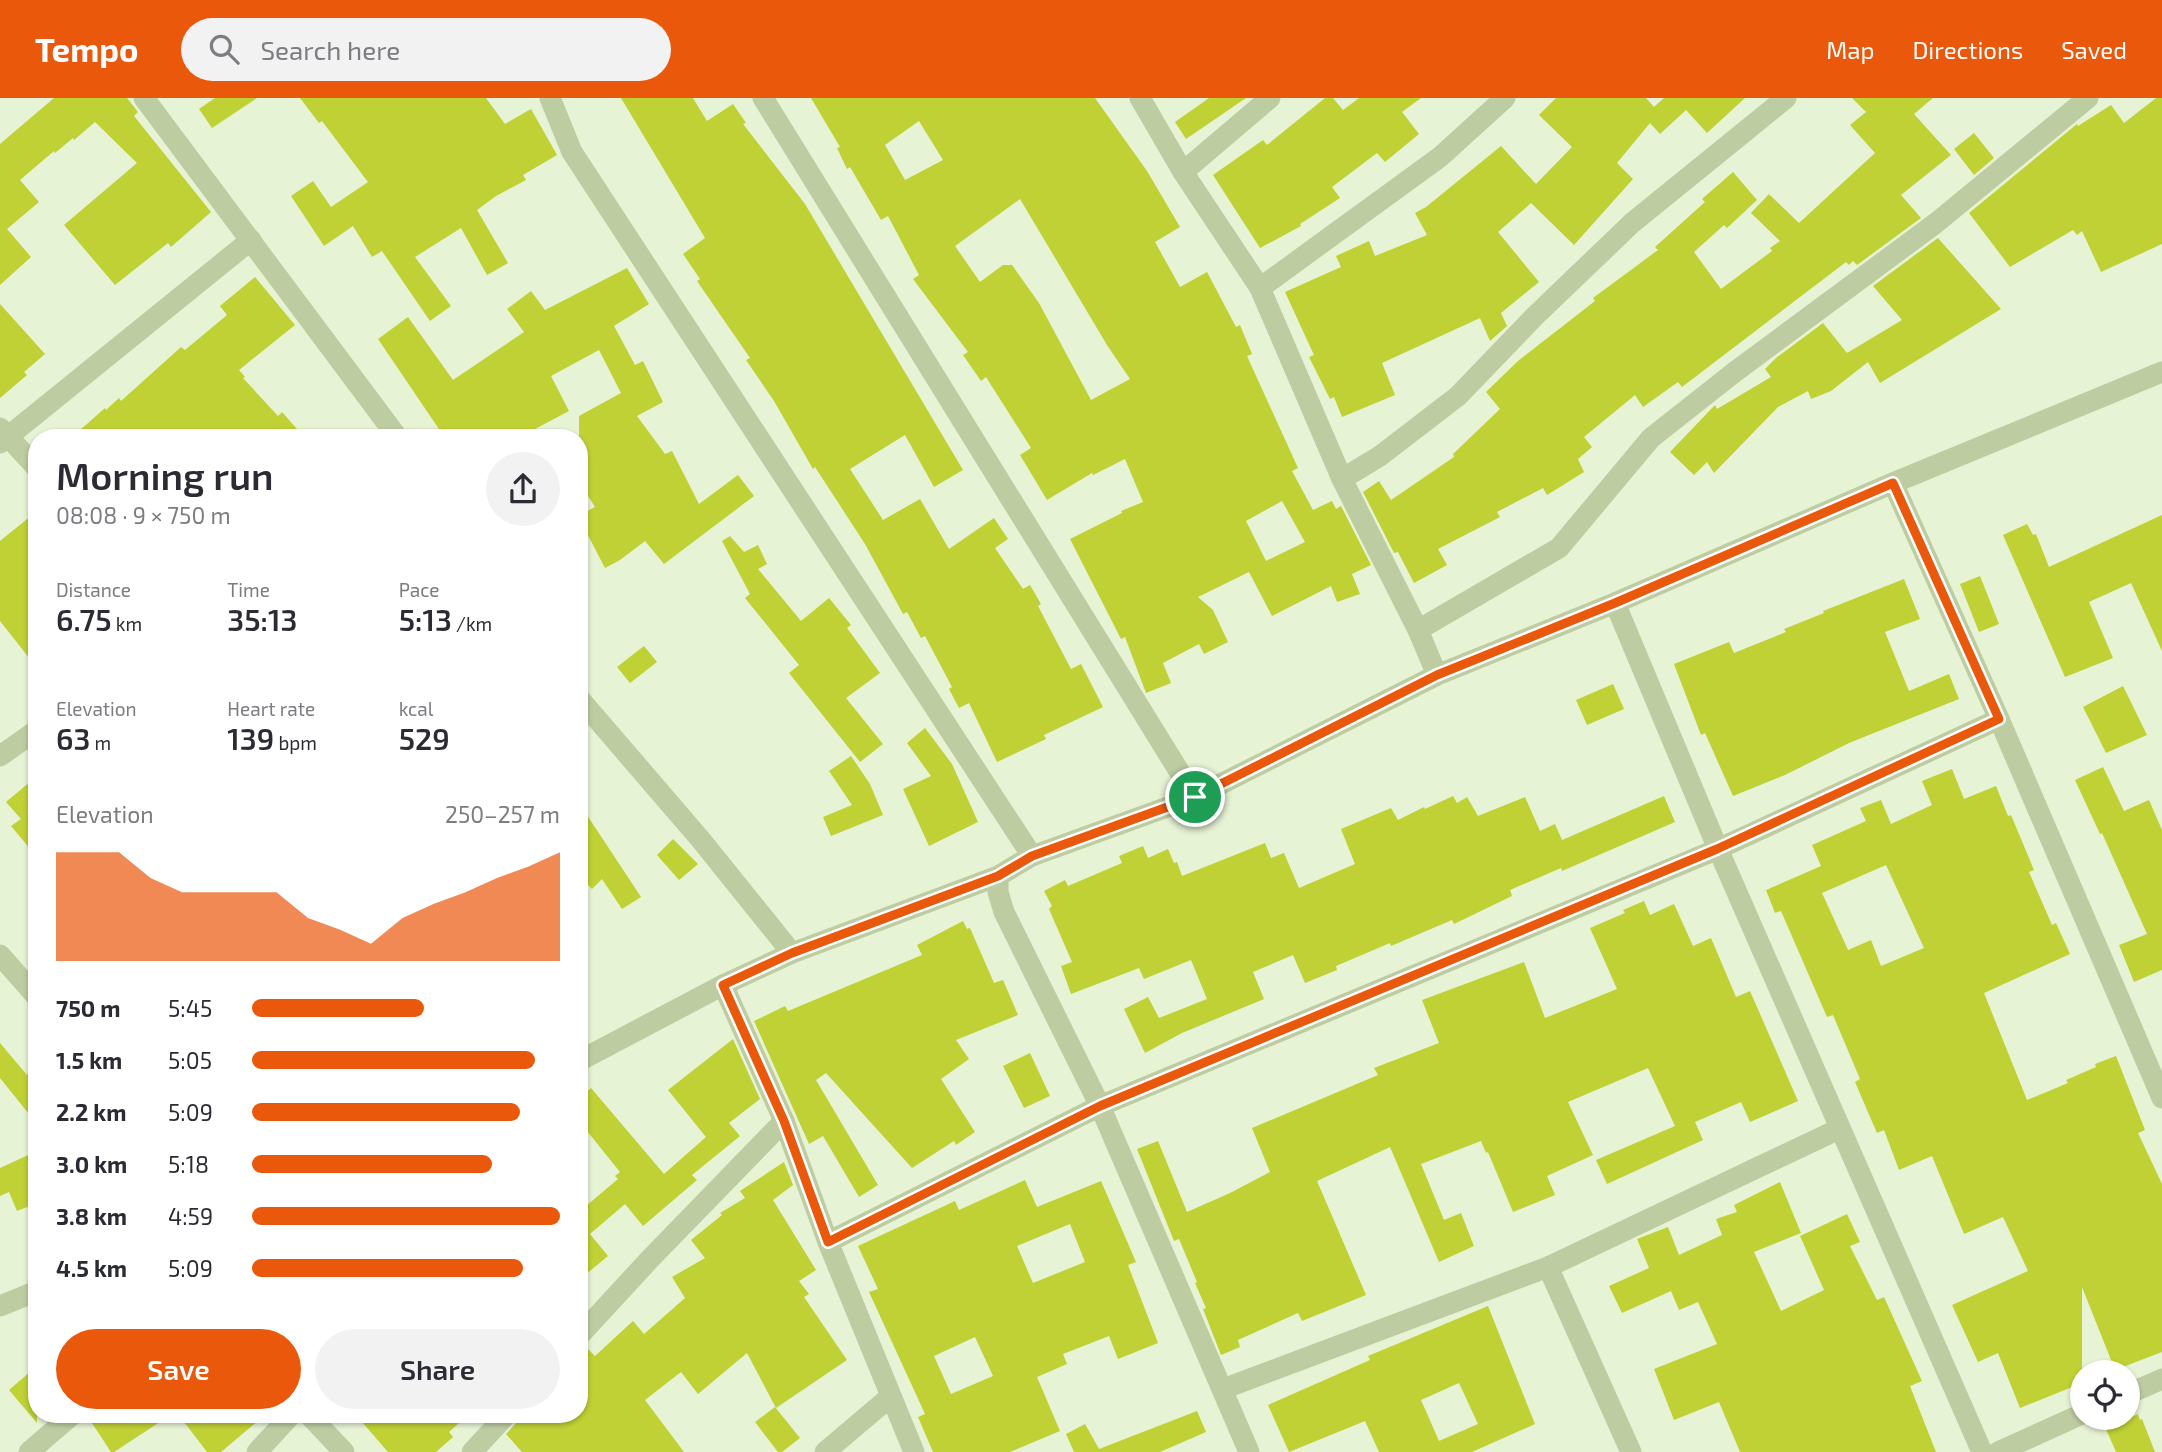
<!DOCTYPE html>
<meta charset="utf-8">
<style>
:root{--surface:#fff;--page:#f2f2f3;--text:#2b2b33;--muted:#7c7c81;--accent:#ea580c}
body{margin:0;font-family:"Exo 2",sans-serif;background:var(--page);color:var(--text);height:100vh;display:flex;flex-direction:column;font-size:26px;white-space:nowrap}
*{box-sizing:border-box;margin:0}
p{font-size:23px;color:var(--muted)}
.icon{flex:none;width:38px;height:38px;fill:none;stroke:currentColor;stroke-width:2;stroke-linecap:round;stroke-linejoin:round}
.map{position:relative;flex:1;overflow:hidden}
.drawer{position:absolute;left:28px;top:331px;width:560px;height:994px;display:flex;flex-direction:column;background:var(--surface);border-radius:28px;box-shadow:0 2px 5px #0004}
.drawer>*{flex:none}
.fabs{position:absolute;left:2070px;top:1262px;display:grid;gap:14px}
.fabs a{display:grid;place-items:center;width:70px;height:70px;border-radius:50%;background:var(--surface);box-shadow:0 2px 5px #0004;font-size:35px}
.pin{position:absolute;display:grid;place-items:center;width:60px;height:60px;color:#fff;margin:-30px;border:4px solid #fff;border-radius:50%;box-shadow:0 2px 7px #0007}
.round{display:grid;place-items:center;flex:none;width:74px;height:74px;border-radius:37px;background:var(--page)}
.head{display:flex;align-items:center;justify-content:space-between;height:119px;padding:0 28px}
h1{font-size:38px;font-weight:600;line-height:52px}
.figures{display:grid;grid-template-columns:repeat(3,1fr);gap:10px;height:119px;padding:7px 28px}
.figures div{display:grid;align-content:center}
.figures b{font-size:30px;font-weight:600}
.figures small{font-size:19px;font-weight:400}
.figures p{font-size:19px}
.chart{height:196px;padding:14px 28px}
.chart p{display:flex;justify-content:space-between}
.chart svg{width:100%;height:126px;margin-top:7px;fill:var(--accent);opacity:.7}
.cta{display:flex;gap:14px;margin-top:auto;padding:14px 28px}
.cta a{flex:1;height:80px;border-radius:42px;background:var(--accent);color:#fff;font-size:28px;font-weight:600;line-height:80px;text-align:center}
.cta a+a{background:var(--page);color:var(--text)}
ul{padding:0 28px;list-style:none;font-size:23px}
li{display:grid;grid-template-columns:112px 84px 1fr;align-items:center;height:52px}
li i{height:18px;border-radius:9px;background:var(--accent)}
header{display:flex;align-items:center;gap:42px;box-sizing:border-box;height:98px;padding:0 35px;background:var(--accent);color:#fff}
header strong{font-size:33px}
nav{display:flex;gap:38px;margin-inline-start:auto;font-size:24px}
.search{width:490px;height:63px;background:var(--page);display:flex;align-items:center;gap:18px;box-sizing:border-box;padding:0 24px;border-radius:38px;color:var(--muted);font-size:26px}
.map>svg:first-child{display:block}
</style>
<header>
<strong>Tempo</strong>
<div class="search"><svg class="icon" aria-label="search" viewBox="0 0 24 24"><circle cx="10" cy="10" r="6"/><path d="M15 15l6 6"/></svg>Search here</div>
<nav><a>Map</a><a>Directions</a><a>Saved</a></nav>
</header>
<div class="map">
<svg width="2162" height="1354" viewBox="0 0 2162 1354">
<rect width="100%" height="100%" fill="#e7f3d5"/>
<g fill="#bfd135" fill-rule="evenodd">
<polygon points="54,0 127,0 138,14 134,18 211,114 171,149 168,145 115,187 64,127 137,65 95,24 74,42 73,40 55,55 54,53 20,82 39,104 7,131 31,159 0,187 0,46"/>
<polygon points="215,0 257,0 212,30 199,11"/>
<polygon points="300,0 486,0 505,26 531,11 557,57 523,77 526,82 496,98 477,112 508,165 487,177 461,130 415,159 451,208 430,223 382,153 372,159 353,128 324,148 291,98 313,83 331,109 368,84 322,23 319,25"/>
<polygon points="621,0 693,0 707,23 733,6 746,25 743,26 805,106 963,372 934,389 905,337 850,371 883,422 920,401 949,451 994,420 1008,441 995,450 1023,491 1030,487 1041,506 1038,508 1071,571 1081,566 1103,609 1044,637 1046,641 997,664 969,605 959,610 949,591 952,589 925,538 921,540 907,514 903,516 865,446 815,369 813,371 774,303 746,262 750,260 697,183 700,181 683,156 705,140"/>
<path d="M 811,0 L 1095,0 L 1147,73 L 1180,129 L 1155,144 L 1180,189 L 1207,174 L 1236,229 L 1240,227 L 1252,256 L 1247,258 L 1298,370 L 1292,373 L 1313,412 L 1332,403 L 1336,411 L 1341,408 L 1371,467 L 1352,476 L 1360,496 L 1337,504 L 1331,488 L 1272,518 L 1249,474 L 1198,499 L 1213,512 L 1228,544 L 1204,556 L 1199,546 L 1163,565 L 1171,585 L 1146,595 L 1125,539 L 1121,541 L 1070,441 L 1122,415 L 1121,413 L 1143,404 L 1125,361 L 1093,377 L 1092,375 L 1047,402 L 1020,357 L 1031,350 L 986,279 L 981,283 L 963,257 L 968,254 L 913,181 L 919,177 L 888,118 L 881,122 L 850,69 L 847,71 L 837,50 L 840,49 ZM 919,23 L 943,62 L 905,82 L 885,47 ZM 1020,101 L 1107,247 L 1130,281 L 1091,302 L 1039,205 L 1012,167 L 1003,167 L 980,184 L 955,148 ZM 1282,403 L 1305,444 L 1266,463 L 1246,423 Z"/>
<polygon points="1209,0 1246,0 1186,41 1175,24"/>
<polygon points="1325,0 1333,0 1343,12 1359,0 1421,0 1402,14 1419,36 1385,64 1377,55 1332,89 1340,100 1300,126 1301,128 1260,150 1213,77 1263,42 1267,47"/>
<polygon points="1556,0 1646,0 1654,9 1664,0 1745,0 1707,35 1686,12 1660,36 1650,25 1617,65 1633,81 1574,147 1531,105 1498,134 1539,184 1501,215 1507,228 1490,243 1480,220 1382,265 1395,297 1342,319 1334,299 1330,301 1309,259 1314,257 1285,194 1341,169 1336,158 1369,143 1375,158 1427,137 1415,115 1426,109 1501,48 1536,86 1572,49 1539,17"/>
<polygon points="1852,0 1933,0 1914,16 1951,57 1901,97 1921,120 1857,167 1853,163 1849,167 1846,164 1682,289 1678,284 1643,309 1635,297 1584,339 1592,349 1578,361 1584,374 1547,397 1543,390 1497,414 1500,419 1438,451 1447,467 1414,485 1398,454 1394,455 1363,394 1379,383 1391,402 1454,359 1453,356 1500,311 1486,294 1518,263 1595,203 1593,200 1658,152 1655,149 1705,104 1702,101 1733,74 1757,102 1727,130 1724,127 1694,154 1721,191 1772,153 1770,150 1780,143 1751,115 1769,96 1799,125 1875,55 1850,27 1866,14"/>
<polygon points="2156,0 2162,0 2162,146 2101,174 2082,133 2077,137 2073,132 2010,169 1969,115 2077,26 2078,28 2111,7 2124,25"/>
<polygon points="1974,35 1994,60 1974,77 1954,51"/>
<polygon points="1938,140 2001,211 1880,285 1868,264 1831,293 1811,301 1808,293 1778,309 1714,375 1707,364 1694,377 1670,354 1715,307 1717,311 1771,279 1765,271 1776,260 1823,225 1847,255 1902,222 1873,188"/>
<polygon points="627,170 649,206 614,228 635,267 643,263 663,304 637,318 665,356 672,353 699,406 738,377 754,398 664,466 645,443 620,462 605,470 579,420 579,417 595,409 579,383 579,318 621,295 599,252 551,278 569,313 518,340 445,340 378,241 408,219 453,282 524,234 507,211 531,193 545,212"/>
<polygon points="255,179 295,227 239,272 245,279 243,280 278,318 282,314 305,340 71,340 105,310 106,312 119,300 121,303 181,249 185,252 227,217 220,208"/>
<polygon points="0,206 45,256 24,274 27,277 0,300"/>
<polygon points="37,413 37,570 0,523 0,443"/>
<polygon points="2162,417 2162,553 2131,485 2089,504 2113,560 2065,579 2003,437 2027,426 2033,437 2036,436 2049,469"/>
<polygon points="730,438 744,454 758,447 767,466 758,471 801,523 829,500 851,527 847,530 880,575 846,600 883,646 860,664 789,575 799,567 745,500 750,496 722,443"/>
<polygon points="1980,478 1999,526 1979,534 1960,486"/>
<polygon points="1904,481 1920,521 1885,534 1909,593 1949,576 1959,601 1849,645 1785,677 1733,698 1705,635 1701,637 1674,566 1729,544 1734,555 1786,534 1784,531 1824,515 1823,513"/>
<polygon points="644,548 657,564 630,585 617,569"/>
<polygon points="1613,586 1624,611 1587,627 1576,602"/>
<polygon points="2123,588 2147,637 2106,655 2083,609"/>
<polygon points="925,630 952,666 978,724 929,748 903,691 931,678 907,645"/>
<polygon points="851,658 870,686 883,717 831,738 823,719 852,707 829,673"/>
<polygon points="2103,669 2124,713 2149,702 2162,732 2162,872 2134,884 2119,847 2147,836 2102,735 2100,736 2075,682"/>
<path d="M 1952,671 L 1964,701 L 1996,688 L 2008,718 L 2011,717 L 2034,772 L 2029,774 L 2052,827 L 2056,825 L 2070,856 L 1984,895 L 2027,1002 L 2068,985 L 2066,982 L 2096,969 L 2095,966 L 2116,958 L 2145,1032 L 2138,1035 L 2162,1086 L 2162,1254 L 2115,1272 L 2082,1189 L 2082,1285 L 2020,1310 L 1998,1255 L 1978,1264 L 1952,1207 L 2028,1173 L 2003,1119 L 1964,1136 L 1932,1058 L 1899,1072 L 1884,1032 L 1877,1035 L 1855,984 L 1860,981 L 1833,917 L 1827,919 L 1781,813 L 1775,815 L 1766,792 L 1821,768 L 1812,747 L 1866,723 L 1860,710 L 1881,702 L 1891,726 L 1932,707 L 1922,683 ZM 1886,767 L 1924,850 L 1881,868 L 1871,842 L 1848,852 L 1822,795 Z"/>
<polygon points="37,678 37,759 11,728 21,721 6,704"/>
<polygon points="1453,698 1457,705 1467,699 1478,718 1525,699 1540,733 1555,726 1562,742 1664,698 1675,724 1562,773 1561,770 1510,792 1512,798 1454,826 1452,822 1391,848 1390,845 1336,868 1337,872 1305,885 1293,857 1253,874 1264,901 1182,935 1145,955 1124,911 1148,899 1159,920 1207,901 1191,862 1144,881 1139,870 1071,896 1061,868 1072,864 1049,811 1052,808 1044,793 1065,782 1068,788 1122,765 1119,758 1143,748 1148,760 1168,751 1174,765 1177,764 1182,778 1265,745 1271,760 1284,755 1299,790 1355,766 1341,731 1391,710 1398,722 1424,709 1425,711"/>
<polygon points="579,705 641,799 622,811 602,781 592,791 579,777"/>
<polygon points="673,741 698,766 679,782 657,757"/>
<polygon points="1644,803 1650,817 1674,806 1693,848 1711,840 1736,899 1750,893 1798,1003 1750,1024 1741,1004 1695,1024 1703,1042 1607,1086 1596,1062 1675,1028 1648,970 1568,1004 1593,1057 1547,1078 1555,1097 1513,1114 1488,1054 1486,1055 1481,1043 1421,1066 1444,1122 1461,1115 1474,1148 1439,1164 1390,1049 1317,1083 1366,1197 1302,1223 1298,1215 1238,1242 1240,1249 1221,1257 1203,1211 1206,1210 1195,1185 1197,1184 1179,1141 1174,1143 1137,1051 1158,1043 1187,1114 1230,1095 1270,1074 1252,1030 1378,977 1374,970 1439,945 1422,902 1524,864 1545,920 1617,891 1590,830 1625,815 1623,812"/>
<polygon points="963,823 967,831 970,830 994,885 1003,882 1018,917 956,942 969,961 941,981 975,1034 956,1047 954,1043 912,1070 826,975 816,982 878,1087 859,1099 823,1038 809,1046 754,923 785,908 788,913 922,857 917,847"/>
<polygon points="733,941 760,1001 729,1025 740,1038 692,1077 697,1082 643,1128 625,1106 590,1136 608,1158 579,1182 579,1114 618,1081 615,1078 620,1074 579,1023 579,1000 591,990 664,1076 706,1039 668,992"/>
<polygon points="0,945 27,977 37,969 37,1026 0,980"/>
<polygon points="1030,955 1050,998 1024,1010 1003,968"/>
<polygon points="37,1053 37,1105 17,1113 9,1094 0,1098 0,1070"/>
<polygon points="784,1064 793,1087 773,1102 816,1172 799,1183 809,1196 804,1199 847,1262 776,1310 747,1255 698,1296 681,1274 645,1302 684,1354 522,1354 506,1336 517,1324 520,1316 579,1316 579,1251 586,1249 595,1258 633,1223 644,1236 685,1200 672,1179 705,1160 691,1142 722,1117 720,1115 745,1100 740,1093"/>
<path d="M 1025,1082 L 1037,1109 L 1101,1083 L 1136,1164 L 1128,1167 L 1158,1245 L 1118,1261 L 1109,1238 L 1063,1256 L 1067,1266 L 1037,1279 L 1060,1333 L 1010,1354 L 933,1354 L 918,1319 L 925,1316 L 869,1194 L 878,1191 L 858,1148 L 955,1103 L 959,1112 ZM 1070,1126 L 1085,1164 L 1033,1185 L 1017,1148 ZM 975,1239 L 993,1278 L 951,1296 L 934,1258 Z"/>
<polygon points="1780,1084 1801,1135 1754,1154 1781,1213 1824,1192 1800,1138 1847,1116 1860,1144 1850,1148 1877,1202 1884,1199 1922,1283 1910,1288 1936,1354 1740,1354 1719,1304 1674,1322 1654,1271 1717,1246 1698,1204 1679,1212 1671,1193 1622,1215 1609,1188 1649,1170 1637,1141 1668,1129 1679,1157 1722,1137 1716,1121 1737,1114 1734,1107"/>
<path d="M 1488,1208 L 1535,1326 L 1472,1354 L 1379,1354 L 1365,1323 L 1289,1354 L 1268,1307 L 1370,1262 L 1368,1258 ZM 1459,1285 L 1478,1326 L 1439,1343 L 1421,1302 Z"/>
<polygon points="37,1268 37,1325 9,1292"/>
<polygon points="775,1309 800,1340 782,1354 778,1354 755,1324"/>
<polygon points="1197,1313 1206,1334 1160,1354 1074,1354 1066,1336 1085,1326 1099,1351"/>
<polygon points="86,1316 172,1316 114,1354 111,1354"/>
<polygon points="178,1316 266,1316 221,1354 207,1354"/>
<polygon points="355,1316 469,1316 449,1334 453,1339 436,1354 388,1354"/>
<polygon points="2138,1316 2140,1322 2142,1321 2155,1354 2116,1354 2106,1331"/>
</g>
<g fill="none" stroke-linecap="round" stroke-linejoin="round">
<g stroke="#bdcca1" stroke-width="21">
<polyline points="144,0 398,340"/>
<polyline points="550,0 572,54 1032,758"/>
<polyline points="763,0 1195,699"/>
<polyline points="1140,0 1183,74 1260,190 1342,381 1418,532 1437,577"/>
<polyline points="1183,74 1270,0"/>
<polyline points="1260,190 1440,59 1505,0"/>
<polyline points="0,330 37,370"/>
<polyline points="0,345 251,142"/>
<polyline points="1342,381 1380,358 1458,298 1535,218 1632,125 1786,0"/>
<polyline points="1893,385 1999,621 2162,1000"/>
<polyline points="1615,505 1718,751 1982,1354"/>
<polyline points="1418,532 1559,450 1651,340 1736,273 1936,125 2088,0"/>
<polyline points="579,600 701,742 792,855"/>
<polyline points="0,658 37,632"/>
<polyline points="998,778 998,794 1004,814 1100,1008 1249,1354"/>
<polyline points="0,857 37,899"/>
<polyline points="723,887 784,1023 828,1144 914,1354"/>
<polyline points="579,963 723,887 792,855 998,778 1032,758 1195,699 1437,577 1615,505 1893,385 2162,274"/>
<polyline points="828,1144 1100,1008 1718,751 1999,621"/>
<polyline points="1548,1169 1631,1354"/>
<polyline points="0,1208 37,1193"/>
<polyline points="579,1238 649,1162 784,1023"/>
<polyline points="1223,1291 1548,1169 1839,1031"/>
<polyline points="2128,1296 2162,1281"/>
<polyline points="308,1316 344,1354"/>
<polyline points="29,1354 73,1316"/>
<polyline points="257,1354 292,1316"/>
<polyline points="472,1354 507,1316"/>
<polyline points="825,1354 890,1299"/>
<polyline points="1998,1354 2082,1316"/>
</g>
</g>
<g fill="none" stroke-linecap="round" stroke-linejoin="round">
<g stroke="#fff" stroke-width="14">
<polygon id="route" points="1893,385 1999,621 1717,751 1100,1008 828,1144 784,1023 723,887 792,855 998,778 1032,758 1195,699 1437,577 1615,505"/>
</g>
<use href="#route" stroke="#ea580c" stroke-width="9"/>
</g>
</svg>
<div class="fabs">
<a><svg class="icon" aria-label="locate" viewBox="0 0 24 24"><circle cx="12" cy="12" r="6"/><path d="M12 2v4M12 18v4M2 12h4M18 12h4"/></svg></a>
</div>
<div class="pin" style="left:1195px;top:699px;background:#1e9e55"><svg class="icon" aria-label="arrive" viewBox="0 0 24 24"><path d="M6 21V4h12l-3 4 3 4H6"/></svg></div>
<section class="drawer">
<div class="head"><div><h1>Morning run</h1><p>08:08 · 9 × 750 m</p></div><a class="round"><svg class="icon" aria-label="share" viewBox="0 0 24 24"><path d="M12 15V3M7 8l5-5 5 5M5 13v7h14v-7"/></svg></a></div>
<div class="figures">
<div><p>Distance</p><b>6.75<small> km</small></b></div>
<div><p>Time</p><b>35:13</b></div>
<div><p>Pace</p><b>5:13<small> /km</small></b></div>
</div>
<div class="figures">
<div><p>Elevation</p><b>63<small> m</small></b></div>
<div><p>Heart rate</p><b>139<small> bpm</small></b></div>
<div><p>kcal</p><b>529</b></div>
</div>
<div class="chart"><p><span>Elevation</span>250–257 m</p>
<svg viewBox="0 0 160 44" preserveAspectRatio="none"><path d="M0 44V6L10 6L20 6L30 15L40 20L50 20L60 20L70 20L80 29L90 33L100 38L110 29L120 24L130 20L140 15L150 11L160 6V44z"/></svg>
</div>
<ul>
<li><b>750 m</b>5:45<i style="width:56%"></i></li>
<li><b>1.5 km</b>5:05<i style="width:92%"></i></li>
<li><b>2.2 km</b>5:09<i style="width:87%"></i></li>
<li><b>3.0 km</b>5:18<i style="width:78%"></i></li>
<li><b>3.8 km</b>4:59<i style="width:100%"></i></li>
<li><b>4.5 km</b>5:09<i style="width:88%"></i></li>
</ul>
<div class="cta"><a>Save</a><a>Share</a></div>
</section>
</div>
